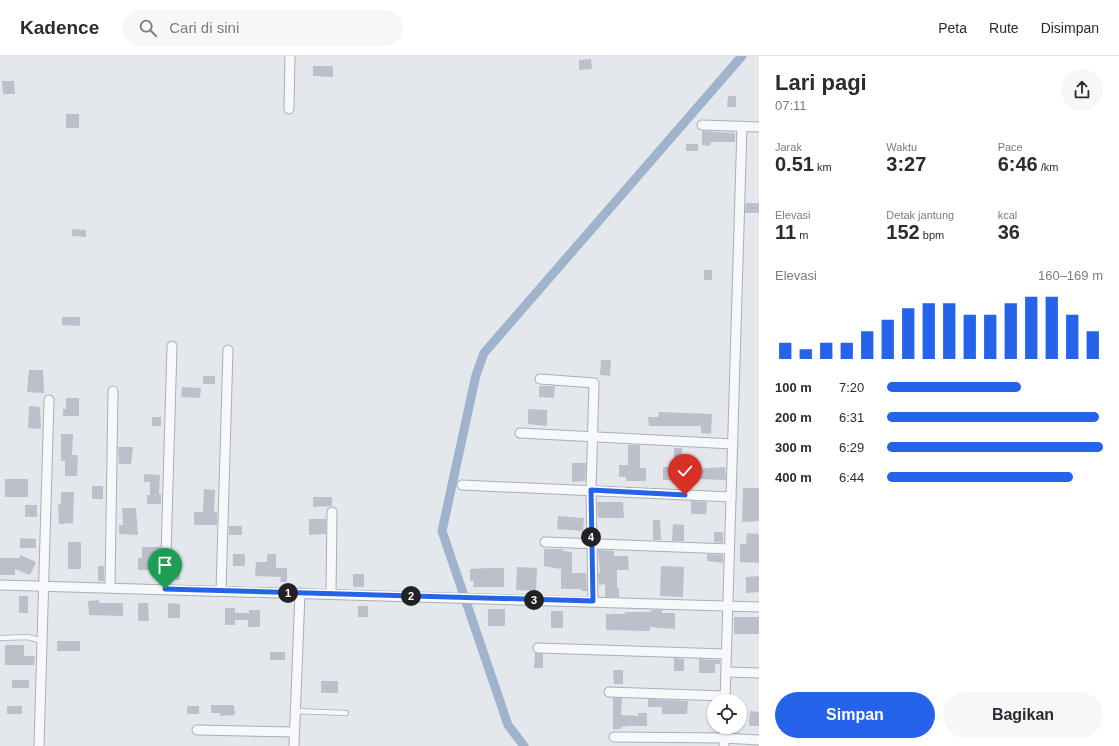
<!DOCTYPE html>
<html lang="id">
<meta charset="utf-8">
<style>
:root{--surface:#fff;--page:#f7f7f7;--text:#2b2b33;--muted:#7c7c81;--line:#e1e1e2;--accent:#2563eb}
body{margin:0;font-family:Arial,sans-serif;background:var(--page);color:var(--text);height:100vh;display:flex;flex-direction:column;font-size:15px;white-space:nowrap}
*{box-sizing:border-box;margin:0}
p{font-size:13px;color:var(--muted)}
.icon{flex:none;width:22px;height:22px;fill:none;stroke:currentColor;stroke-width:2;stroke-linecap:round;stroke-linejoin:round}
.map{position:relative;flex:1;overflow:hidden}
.details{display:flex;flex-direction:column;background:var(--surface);width:360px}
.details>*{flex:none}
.tools{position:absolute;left:707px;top:638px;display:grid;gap:8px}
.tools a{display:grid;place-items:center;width:40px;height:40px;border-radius:50%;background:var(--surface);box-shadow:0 1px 3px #0004;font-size:20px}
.pin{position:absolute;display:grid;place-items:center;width:34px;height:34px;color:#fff;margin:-41px -17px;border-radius:50% 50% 50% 0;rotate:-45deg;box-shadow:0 0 4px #0007}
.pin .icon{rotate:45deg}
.km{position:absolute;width:20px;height:20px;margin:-10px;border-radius:50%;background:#222;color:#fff;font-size:11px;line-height:20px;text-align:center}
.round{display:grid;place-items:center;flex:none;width:42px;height:42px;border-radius:21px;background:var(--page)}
.headline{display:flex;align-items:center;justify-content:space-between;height:68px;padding:0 16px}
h1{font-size:22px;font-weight:600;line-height:30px}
.metrics{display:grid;grid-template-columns:repeat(3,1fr);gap:6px;height:68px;padding:4px 16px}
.metrics div{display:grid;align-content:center}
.metrics b{font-size:20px;font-weight:600}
.metrics small{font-size:11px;font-weight:400}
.metrics p{font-size:11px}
.chart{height:112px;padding:8px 16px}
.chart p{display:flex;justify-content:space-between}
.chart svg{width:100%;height:72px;margin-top:4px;stroke:var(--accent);stroke-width:6}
.button{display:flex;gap:8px;margin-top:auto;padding:8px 16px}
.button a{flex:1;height:46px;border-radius:24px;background:var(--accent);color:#fff;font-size:16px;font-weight:600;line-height:46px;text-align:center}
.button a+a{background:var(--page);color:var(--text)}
ul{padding:0 16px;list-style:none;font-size:13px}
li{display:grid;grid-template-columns:64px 48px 1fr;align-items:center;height:30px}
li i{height:10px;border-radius:5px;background:var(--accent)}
header{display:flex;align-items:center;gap:24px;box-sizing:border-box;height:56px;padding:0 20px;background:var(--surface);border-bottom:1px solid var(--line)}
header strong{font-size:19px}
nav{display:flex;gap:22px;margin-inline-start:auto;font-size:14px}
.search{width:280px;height:36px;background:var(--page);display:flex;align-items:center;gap:10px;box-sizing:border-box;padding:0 14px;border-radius:22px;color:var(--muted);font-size:15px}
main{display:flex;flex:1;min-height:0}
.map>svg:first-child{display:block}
</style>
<header>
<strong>Kadence</strong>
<div class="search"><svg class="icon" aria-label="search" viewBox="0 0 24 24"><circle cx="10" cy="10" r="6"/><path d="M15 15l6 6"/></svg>Cari di sini</div>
<nav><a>Peta</a><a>Rute</a><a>Disimpan</a></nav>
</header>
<main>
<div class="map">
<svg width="759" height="690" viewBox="0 0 759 690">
<rect width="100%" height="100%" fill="#e4e7ec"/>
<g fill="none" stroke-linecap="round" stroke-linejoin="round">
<polyline stroke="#9fb4cc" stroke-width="9" points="524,690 508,669 442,475 476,319 484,297 742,0"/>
</g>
<g fill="#bbc0ca">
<polygon points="591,3 592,13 579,14 579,4"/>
<polygon points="313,10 333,10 333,21 313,20"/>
<polygon points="2,25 14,25 15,38 3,38"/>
<polygon points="728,40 736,40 736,51 727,51"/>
<rect x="66" y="58" width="13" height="14"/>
<polygon points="702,75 735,77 735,86 711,86 710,90 702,89"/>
<rect x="686" y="88" width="12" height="7"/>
<polygon points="746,147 759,147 759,157 745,157"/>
<polygon points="72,173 86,174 86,181 72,180"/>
<rect x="704" y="214" width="8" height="10"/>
<polygon points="62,261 80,261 80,270 62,269"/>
<polygon points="601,304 611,304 610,320 600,319"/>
<polygon points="29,314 43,314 44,337 27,336"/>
<rect x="203" y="320" width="12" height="8"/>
<polygon points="539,330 555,330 554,342 539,341"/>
<polygon points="182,331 201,332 200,342 181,341"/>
<polygon points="66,342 79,342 79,360 63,360 63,353 66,353"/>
<polygon points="29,350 40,351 41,373 28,372"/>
<polygon points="528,353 547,354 547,370 528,368"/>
<polygon points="659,356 712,358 711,378 701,377 701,370 649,370 648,361 658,361"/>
<rect x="152" y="361" width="9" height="9"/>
<polygon points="61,378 73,378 72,399 78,399 77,420 65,420 65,405 61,405"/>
<polygon points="628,389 640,389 640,412 646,412 646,425 626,425 626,421 619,421 619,409 628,409"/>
<polygon points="118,391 133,391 131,408 119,408"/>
<polygon points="674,392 682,392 682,403 674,404"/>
<polygon points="572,407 586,407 585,425 572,426"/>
<rect x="663" y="411" width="10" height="13"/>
<polygon points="725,411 726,424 696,423 696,413"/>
<polygon points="144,418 160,419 159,438 161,438 161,448 147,448 147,439 150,439 150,426 144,426"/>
<rect x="5" y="423" width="23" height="18"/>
<rect x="92" y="430" width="11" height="13"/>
<polygon points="743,432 759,432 759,465 742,466"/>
<polygon points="204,433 215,434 214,456 217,456 217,469 194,469 194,456 203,456"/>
<polygon points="61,436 74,436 73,467 59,468 58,449 61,448"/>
<polygon points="313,441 332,441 332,450 313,451"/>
<polygon points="691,445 707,446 706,458 691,458"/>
<polygon points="597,446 623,446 624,462 598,462"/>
<rect x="25" y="449" width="12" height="12"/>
<polygon points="122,452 136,452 138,479 119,478 119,469 123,469"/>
<polygon points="558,460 584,462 583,475 557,473"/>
<polygon points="309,463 326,463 326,478 309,479"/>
<polygon points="653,464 660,464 661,484 653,484"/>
<polygon points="673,468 684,469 684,485 672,485"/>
<rect x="229" y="470" width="13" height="9"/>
<polygon points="714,476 723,476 723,487 714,486"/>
<polygon points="747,477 759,478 759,507 740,506 740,488 746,488"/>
<polygon points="20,482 36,483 36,492 20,492"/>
<rect x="68" y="486" width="13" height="27"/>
<polygon points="142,491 160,491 160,514 138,514 138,502 142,502"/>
<polygon points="544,493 563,493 563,495 572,496 572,517 586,517 587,535 581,535 581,533 561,533 561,513 544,510"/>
<polygon points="598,494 614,495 614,500 628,500 629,514 617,514 617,532 619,532 619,541 605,541 605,528 599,529 598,517 600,517"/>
<rect x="233" y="498" width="12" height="12"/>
<polygon points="267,498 276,498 276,512 287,512 287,526 280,526 281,521 255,520 256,506 267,506"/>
<polygon points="707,498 723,499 723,507 707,505"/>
<polygon points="20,499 36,506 30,519 15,513 15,519 0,519 0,502 20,502"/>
<rect x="98" y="510" width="6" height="15"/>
<rect x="172" y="510" width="8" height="14"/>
<polygon points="661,510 684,511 683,541 660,540"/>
<polygon points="517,511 537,512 536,535 516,534"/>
<polygon points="488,512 504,512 504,531 473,531 474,525 470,525 470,513"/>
<rect x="353" y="518" width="11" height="13"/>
<polygon points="759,520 759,536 746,537 746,521"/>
<rect x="19" y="540" width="9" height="17"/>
<polygon points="99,544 99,547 123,547 123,560 89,559 88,545"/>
<polygon points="138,547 148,547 149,565 138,565"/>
<polygon points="168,547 180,548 180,562 168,562"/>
<rect x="358" y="550" width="10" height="11"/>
<polygon points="225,552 235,552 235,557 249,557 249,554 260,554 260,571 248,571 248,564 235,564 235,569 225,569"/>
<rect x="488" y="553" width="17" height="17"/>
<polygon points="651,554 662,554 662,557 675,557 675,573 650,571 650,575 606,574 606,558 625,558 625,556 651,556"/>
<rect x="551" y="555" width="12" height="17"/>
<rect x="734" y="561" width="25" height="17"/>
<rect x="57" y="585" width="23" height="10"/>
<polygon points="5,589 24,589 24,600 35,600 34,609 5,609"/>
<rect x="270" y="596" width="15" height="8"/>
<polygon points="535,597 543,598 543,612 534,612"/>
<polygon points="674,602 684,603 684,615 674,615"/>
<polygon points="699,603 720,604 720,608 715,608 715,617 699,617"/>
<polygon points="613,614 623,614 623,628 614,628"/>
<rect x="12" y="624" width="17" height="8"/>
<rect x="321" y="625" width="17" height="12"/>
<polygon points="613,642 622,642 621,659 638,660 638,657 647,657 647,670 628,670 621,671 621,673 613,673"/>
<polygon points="648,643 688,645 687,658 662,658 662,651 648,651"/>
<polygon points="211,649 234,649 235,659 220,660 220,657 211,657"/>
<rect x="7" y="650" width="15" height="8"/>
<rect x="187" y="650" width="12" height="8"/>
<polygon points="750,655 759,656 759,670 749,670"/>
</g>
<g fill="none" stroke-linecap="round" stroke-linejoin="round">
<g stroke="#a9aeb7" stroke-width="6">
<g id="service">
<polyline points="0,582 28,581 42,585"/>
<polyline points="295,655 346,657"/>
</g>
</g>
<g stroke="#a9aeb7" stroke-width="11">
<g id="minor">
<polyline points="289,53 290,0"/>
<polyline points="702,69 759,71"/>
<polyline points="540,323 594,327 591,435 593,545"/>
<polyline points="520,377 733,388"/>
<polyline points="462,429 731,441"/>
<polyline points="545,486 729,493"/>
<polyline points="0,529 759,551"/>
<polyline points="110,531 113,335"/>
<polyline points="165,533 172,290"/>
<polyline points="221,535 228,294"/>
<polyline points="331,538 332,456"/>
<polyline points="538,592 726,598"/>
<polyline points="726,616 759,617"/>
<polyline points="609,636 725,640"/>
<polyline points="725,645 742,70"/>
<polyline points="197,674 294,676"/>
<polyline points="614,681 724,682 759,684"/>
<polyline points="39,690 49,344"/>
<polyline points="294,690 300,537"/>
<polyline points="724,690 725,671"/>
</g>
</g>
<use href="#service" stroke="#f7f8fa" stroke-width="4.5"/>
<use href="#minor" stroke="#f7f8fa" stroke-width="9"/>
</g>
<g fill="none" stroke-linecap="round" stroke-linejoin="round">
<g stroke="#fff" stroke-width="8">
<polyline id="route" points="165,533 593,545 591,434 685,439"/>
</g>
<use href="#route" stroke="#2563eb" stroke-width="5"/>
</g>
</svg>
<div class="tools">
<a><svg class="icon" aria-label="locate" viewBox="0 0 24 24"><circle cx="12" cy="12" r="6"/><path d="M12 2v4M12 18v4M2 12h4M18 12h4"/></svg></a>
</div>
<div class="pin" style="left:165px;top:533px;background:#1e9e55"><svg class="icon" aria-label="arrive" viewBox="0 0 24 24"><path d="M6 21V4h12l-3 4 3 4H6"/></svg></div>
<div class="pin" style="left:685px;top:439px;background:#d93025"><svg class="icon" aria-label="check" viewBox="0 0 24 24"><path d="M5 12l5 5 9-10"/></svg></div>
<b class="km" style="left:288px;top:537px">1</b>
<b class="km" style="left:411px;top:540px">2</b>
<b class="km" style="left:534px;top:544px">3</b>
<b class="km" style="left:591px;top:481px">4</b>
</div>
<section class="details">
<div class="headline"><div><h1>Lari pagi</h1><p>07:11</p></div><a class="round"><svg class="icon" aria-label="share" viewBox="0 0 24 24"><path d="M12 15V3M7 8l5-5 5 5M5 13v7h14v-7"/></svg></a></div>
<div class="metrics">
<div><p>Jarak</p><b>0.51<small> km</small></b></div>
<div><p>Waktu</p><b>3:27</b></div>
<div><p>Pace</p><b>6:46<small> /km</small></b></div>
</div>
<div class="metrics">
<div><p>Elevasi</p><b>11<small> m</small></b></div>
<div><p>Detak jantung</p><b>152<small> bpm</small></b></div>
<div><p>kcal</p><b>36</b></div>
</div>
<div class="chart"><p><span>Elevasi</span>160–169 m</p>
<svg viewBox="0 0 160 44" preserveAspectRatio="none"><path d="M5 44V34M15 44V38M25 44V34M35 44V34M45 44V27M55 44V20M65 44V13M75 44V10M85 44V10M95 44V17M105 44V17M115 44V10M125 44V6M135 44V6M145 44V17M155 44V27"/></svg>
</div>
<ul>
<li><b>100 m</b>7:20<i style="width:62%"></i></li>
<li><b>200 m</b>6:31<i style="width:98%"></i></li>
<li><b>300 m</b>6:29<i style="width:100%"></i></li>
<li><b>400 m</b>6:44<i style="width:86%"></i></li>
</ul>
<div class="button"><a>Simpan</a><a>Bagikan</a></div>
</section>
</main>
